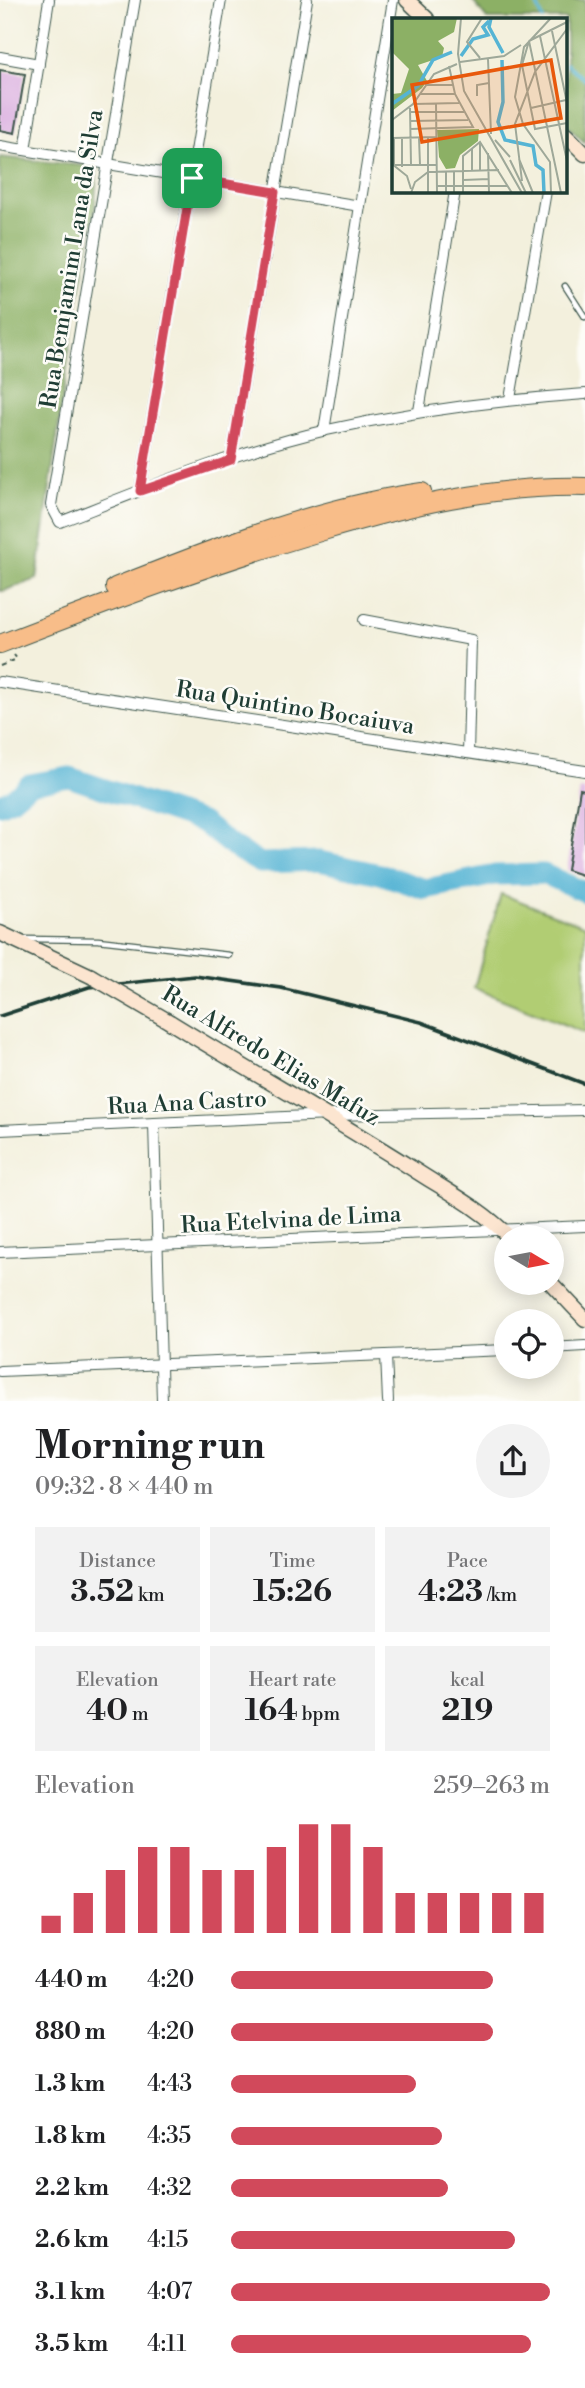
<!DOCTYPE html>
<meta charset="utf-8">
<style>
:root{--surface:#fff;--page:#f2f2f2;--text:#202124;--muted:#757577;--accent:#d1495b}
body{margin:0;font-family:"Libre Bodoni",serif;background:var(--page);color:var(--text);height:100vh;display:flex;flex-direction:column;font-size:26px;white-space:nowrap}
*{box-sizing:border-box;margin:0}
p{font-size:23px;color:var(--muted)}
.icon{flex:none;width:38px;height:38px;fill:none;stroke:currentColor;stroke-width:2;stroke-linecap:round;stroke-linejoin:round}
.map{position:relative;height:1401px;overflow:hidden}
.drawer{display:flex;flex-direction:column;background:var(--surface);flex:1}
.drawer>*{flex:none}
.needle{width:46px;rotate:100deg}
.fabs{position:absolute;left:494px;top:1225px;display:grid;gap:14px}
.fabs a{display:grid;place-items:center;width:70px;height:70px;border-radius:50%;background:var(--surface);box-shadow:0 4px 18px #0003;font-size:35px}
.pin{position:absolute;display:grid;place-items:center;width:60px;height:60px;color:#fff;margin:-30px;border-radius:14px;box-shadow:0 4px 10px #0006}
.round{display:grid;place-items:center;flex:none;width:74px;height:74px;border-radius:37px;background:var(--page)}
.overview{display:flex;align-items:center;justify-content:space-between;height:119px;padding:0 35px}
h1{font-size:38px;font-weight:700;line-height:52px}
.figures{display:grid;grid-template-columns:repeat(3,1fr);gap:10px;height:119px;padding:7px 35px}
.figures div{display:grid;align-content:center;border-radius:0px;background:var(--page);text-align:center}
.figures b{font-size:30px;font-weight:700}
.figures small{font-size:19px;font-weight:400}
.figures p{font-size:19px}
.chart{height:196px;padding:14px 35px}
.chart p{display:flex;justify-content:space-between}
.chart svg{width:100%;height:126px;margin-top:7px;stroke:var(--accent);stroke-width:6}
ul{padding:0 35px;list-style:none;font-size:23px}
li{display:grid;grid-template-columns:112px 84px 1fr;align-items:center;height:52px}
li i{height:18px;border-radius:9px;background:var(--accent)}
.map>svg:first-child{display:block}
</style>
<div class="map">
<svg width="585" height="1401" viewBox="0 0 585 1401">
<rect width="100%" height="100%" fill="#fdfcf7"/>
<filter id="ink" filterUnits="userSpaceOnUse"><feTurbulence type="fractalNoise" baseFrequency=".0143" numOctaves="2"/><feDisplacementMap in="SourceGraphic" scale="14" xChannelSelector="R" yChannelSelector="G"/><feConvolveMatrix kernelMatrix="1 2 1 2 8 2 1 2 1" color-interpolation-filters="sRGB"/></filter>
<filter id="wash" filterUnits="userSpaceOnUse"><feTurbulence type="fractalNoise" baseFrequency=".00686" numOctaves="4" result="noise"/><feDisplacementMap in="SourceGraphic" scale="28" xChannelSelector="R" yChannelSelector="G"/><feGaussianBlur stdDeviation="1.57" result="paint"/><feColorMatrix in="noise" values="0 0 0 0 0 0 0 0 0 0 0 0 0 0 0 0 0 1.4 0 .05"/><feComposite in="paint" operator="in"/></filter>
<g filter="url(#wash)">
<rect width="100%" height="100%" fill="#f3f0dd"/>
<polygon fill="#b1cd73" stroke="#688554" stroke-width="2" points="501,894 585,926 585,1033 474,988"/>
<g fill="#8cb065" stroke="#56764c" stroke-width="2">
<polygon points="472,0 585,0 585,143 566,124 566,19 487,19"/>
<polygon points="0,157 97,167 95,210 69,352 37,579 3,591 0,591"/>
</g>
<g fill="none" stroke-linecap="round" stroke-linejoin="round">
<g stroke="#55b4d4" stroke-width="3.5">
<polyline points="535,0 543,19"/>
<polyline points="566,64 585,80"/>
</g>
<polyline stroke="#55b4d4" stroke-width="21" points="0,804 12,799 30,784 69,777 202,822 233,847 260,863 319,861 380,874 425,889 495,875 544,874 585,892"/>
</g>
<g id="blocks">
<g fill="#daaee0">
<polygon points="0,70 25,74 15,133 0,130"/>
<polygon points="580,789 585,790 585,876 567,870"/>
</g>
</g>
</g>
<g filter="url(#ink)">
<use href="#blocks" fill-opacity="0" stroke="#3f584d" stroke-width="2"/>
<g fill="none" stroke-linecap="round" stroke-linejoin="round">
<g stroke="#3f584d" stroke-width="7">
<g id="lane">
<polyline points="565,286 585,317"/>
<polyline points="26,939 98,940 229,955"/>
</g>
</g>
<g stroke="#3f584d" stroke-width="12">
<g id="street">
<path d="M 135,0 L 51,505 L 60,522 C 147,488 236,451 327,430 C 413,411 498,400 585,394"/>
<polyline points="0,57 39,64"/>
<polyline points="0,146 360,206"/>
<polyline points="25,150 49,0"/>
<polyline points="510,399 546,191"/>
<polyline points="419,411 455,191"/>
<polyline points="324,431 393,0"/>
<polyline points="231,460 307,0"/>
<polyline points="140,491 221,0"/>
<polyline points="364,620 471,640 468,753"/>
<polyline points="0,682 585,771"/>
<polyline points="154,1124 162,1401"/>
<polyline points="0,1130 330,1115 585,1110"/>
<polyline points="0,1252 585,1226"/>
<polyline points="551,1348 585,1346"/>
<polyline points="386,1355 388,1401"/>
<polyline points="0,1371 506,1350"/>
</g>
</g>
<g stroke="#3f584d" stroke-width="17">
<g id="secondary">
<polyline points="407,0 427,19"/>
<polyline points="566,135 585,154"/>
<polyline points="0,933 91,976"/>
<path d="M 170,1022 C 251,1072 333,1118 413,1169 C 445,1190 482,1209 509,1237"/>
<polyline points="551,1283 585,1319"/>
</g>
</g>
<g stroke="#3f584d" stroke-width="20">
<g id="highway">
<path d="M 115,587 C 214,548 316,507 422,492"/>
<path d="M 0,644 C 106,603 211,564 320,532 C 407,506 493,485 585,487"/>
</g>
</g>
<polyline stroke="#3f584d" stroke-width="2" stroke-dasharray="5 5" stroke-linecap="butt" points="0,666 17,659 14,655"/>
<use href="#lane" stroke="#fff" stroke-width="4.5"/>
<use href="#street" stroke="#fff" stroke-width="10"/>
<use href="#secondary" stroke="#fce5d0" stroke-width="14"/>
<use href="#highway" stroke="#f8bd89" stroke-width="18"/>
<polyline stroke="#1f3d34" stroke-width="3.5" points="0,1016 89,987 195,976 281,988 421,1022 585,1084"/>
<g stroke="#3f584d" stroke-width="17" stroke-linecap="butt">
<polyline id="secondary-bridge" points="91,976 170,1022"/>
</g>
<use href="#secondary-bridge" stroke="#fce5d0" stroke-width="14"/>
</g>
</g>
<g fill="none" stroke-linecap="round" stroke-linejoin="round" filter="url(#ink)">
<g stroke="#fff" stroke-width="14">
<polygon id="route" points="192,178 275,192 231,460 140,491"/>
</g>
<use href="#route" stroke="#d1495b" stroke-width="9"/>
</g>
<g text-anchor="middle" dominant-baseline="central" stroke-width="5" stroke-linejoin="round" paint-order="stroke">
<g font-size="23" fill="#1f3d34" stroke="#fdfcf7">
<text transform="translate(72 259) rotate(-81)">Rua Bemjamim Lana da Silva</text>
<text transform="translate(295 708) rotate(9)">Rua Quintino Bocaiuva</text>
<text transform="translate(271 1056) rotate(31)">Rua Alfredo Elias Mafuz</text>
<text transform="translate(187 1103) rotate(-3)">Rua Ana Castro</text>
<text transform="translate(291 1220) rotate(-3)">Rua Etelvina de Lima</text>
</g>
</g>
<g transform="translate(392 18)">
<rect width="175" height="175" fill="#f3f0dd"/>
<path d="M 0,0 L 65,0 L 62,14 L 46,23 L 52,30 L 50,39 L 26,47 L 35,63 L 30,70 L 0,93 L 0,76 L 9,75 L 17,51 L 0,34 ZM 87,111 L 86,123 L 68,137 L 63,150 L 54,151 L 47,139 L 45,112 Z" fill="#8cb065"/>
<path fill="none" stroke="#55b4d4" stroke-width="3.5" d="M 99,0 L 97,9 L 111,35M 69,38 L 81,21 L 96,17 L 91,9 L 97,3M 110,42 L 111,84 L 106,104 L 113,122 L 141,128 L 144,147 L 151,152 L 152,175M 0,86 L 26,68 L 41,42 L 60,34"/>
<path fill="none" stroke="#9ea899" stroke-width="2" d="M 69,0 L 66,36 L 72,73 L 130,175M 160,13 L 175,85M 148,18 L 175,143M 137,23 L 169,175M 137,23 L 130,47 L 143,111 L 175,105M 137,23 L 175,4M 88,40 L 75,24 L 90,0M 96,41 L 99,116M 68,44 L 112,38 L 129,27M 33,67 L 61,67M 28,76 L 63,76M 85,78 L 85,67 L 97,65M 44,85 L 45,175M 22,86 L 67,85M 18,90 L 19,147M 139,90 L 174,82M 18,94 L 72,94M 0,102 L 21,86 L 42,56 L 65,46M 18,103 L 76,102M 18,111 L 81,109 L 63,76 L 57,48M 36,119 L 36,175M 0,120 L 45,119M 2,120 L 2,147M 10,120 L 10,149M 27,120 L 28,147M 103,122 L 118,139M 88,124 L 88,152M 80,130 L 80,152M 96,135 L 97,175M 127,141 L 141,175M 118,142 L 134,175M 0,146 L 15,158 L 19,171M 2,147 L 45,147M 54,153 L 54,175M 62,153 L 62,175M 71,162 L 97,161M 130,163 L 123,106 L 143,54 L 175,11M 45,168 L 116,168M 19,175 L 23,164 L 36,154 L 107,152M 71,175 L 71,138 L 88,124 L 120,175M 159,175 L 158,144 L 131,106 L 123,79 L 132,29 L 159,0"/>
<path fill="#e8590c" fill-opacity="0.15" stroke="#e8590c" stroke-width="3.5" d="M 159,42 L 169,100 L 30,124 L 20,67 Z"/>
<rect width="175" height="175" fill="none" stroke="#1f3d34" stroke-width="3.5"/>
</g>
</svg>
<div class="fabs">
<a><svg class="needle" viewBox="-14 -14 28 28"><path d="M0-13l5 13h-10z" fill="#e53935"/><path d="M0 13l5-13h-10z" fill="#757577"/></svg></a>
<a><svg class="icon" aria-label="locate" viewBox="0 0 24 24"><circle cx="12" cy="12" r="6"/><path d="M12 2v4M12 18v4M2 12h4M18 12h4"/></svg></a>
</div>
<div class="pin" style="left:192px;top:178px;background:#1e9e55"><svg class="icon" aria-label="arrive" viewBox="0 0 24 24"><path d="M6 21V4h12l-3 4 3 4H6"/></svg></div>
</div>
<section class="drawer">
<div class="overview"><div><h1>Morning run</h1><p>09:32 · 8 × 440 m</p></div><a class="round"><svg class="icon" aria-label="share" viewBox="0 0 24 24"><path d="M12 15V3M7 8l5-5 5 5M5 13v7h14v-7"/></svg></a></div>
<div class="figures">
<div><p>Distance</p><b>3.52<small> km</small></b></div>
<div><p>Time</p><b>15:26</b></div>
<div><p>Pace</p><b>4:23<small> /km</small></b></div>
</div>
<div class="figures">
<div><p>Elevation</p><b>40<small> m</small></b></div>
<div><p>Heart rate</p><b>164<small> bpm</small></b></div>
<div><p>kcal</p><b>219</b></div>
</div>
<div class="chart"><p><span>Elevation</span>259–263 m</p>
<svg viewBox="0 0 160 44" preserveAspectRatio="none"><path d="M5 44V38M15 44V30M25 44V22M35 44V14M45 44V14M55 44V22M65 44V22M75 44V14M85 44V6M95 44V6M105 44V14M115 44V30M125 44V30M135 44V30M145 44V30M155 44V30"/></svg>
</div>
<ul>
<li><b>440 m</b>4:20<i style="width:82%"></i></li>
<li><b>880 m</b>4:20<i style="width:82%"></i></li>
<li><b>1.3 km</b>4:43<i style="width:58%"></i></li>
<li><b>1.8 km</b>4:35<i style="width:66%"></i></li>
<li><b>2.2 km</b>4:32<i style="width:68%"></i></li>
<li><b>2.6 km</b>4:15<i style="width:89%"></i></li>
<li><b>3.1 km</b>4:07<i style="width:100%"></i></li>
<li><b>3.5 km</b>4:11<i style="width:94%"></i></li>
</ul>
</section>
